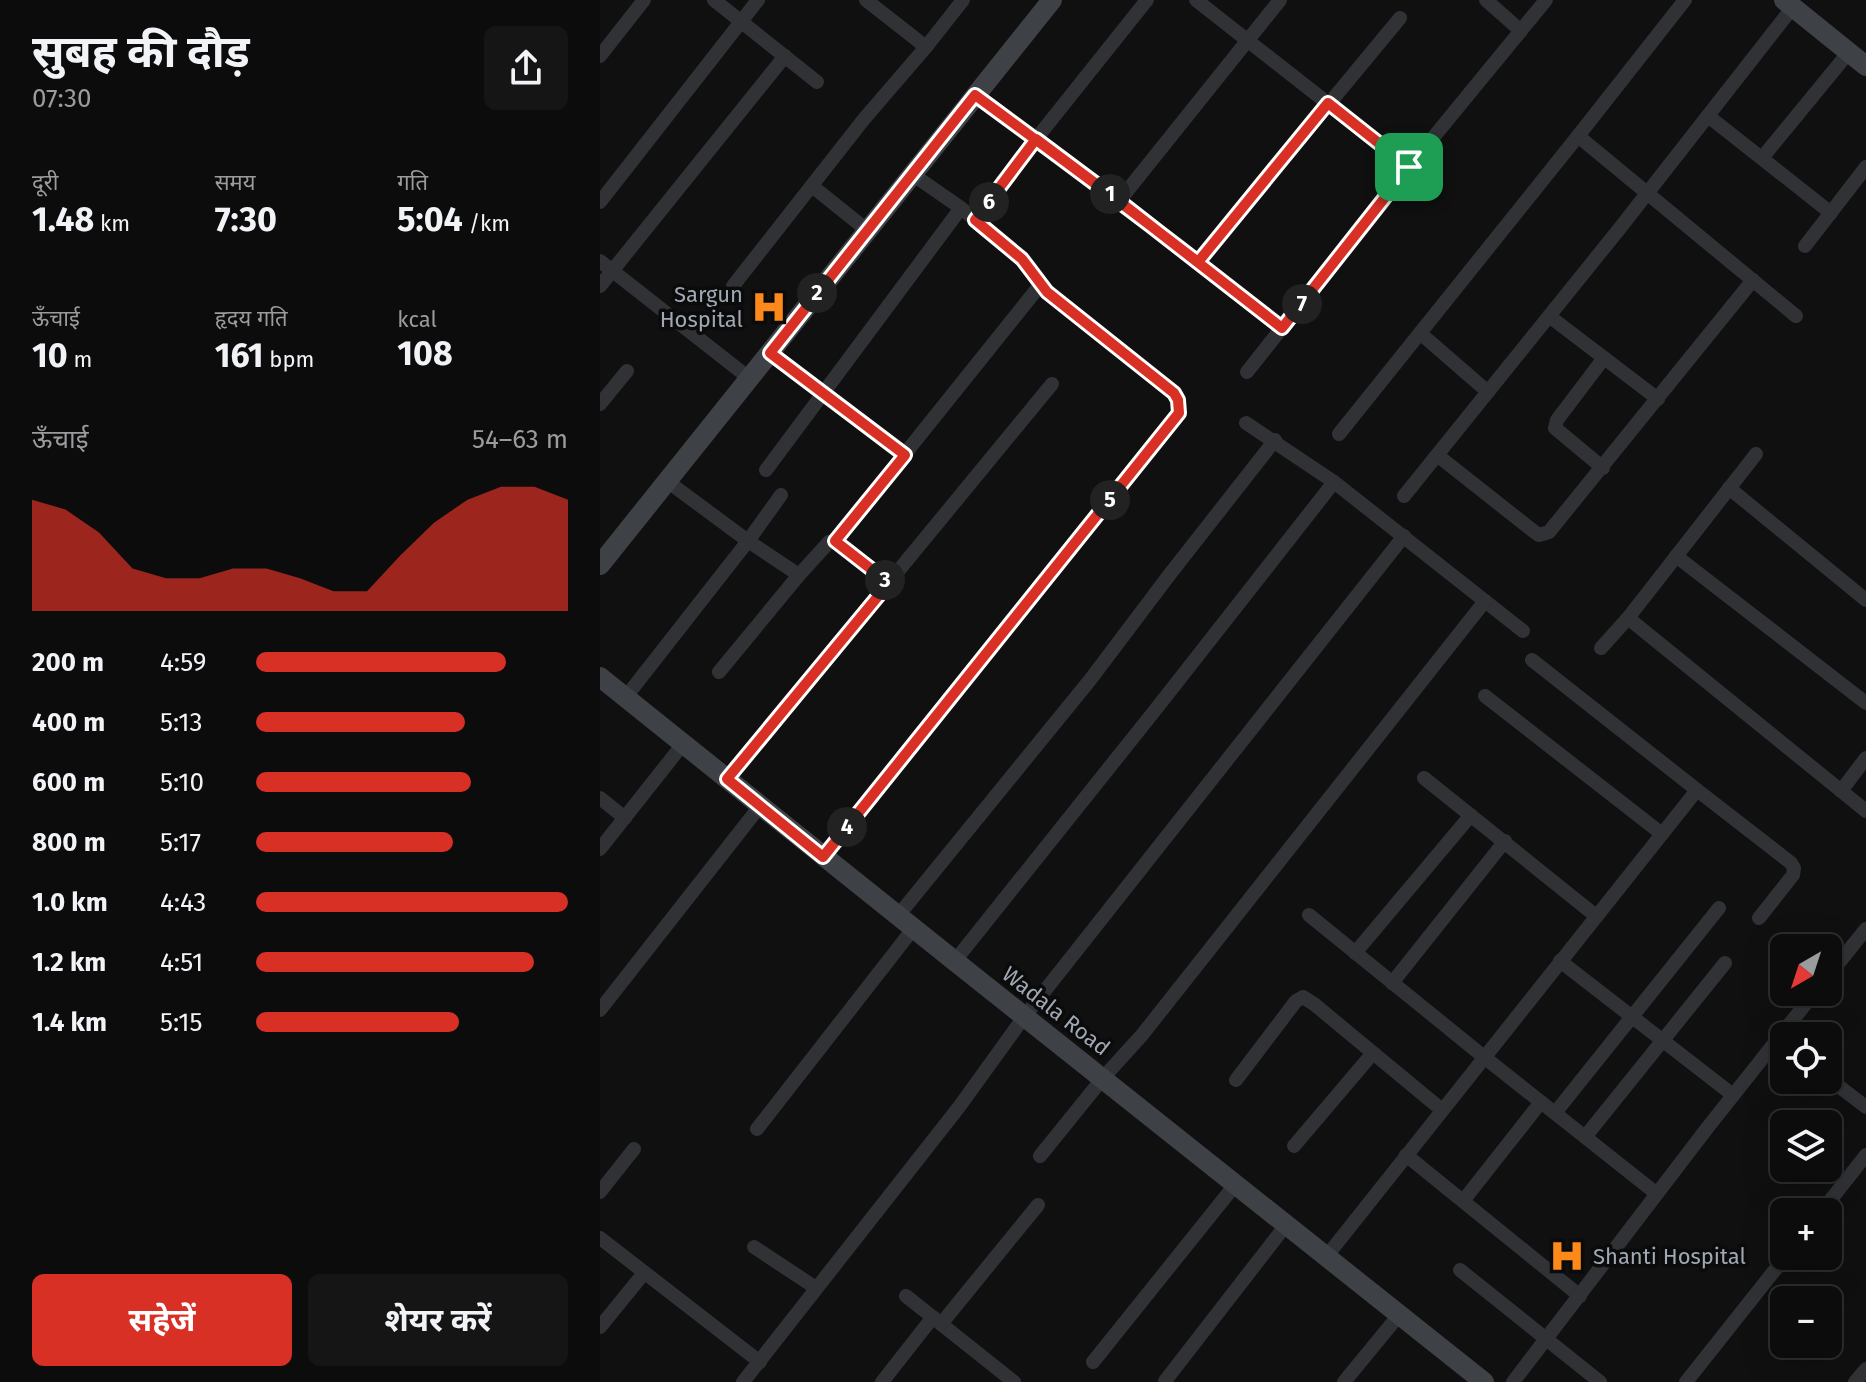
<!DOCTYPE html>
<html lang="hi">
<meta charset="utf-8">
<style>
:root{--surface:#0c0c0d;--page:#151516;--text:#f1f3f6;--muted:#9a9b9d;--line:#2c2c2e;--accent:#d93025}
body{margin:0;font-family:"Fira Sans","Noto Sans Devanagari",sans-serif;background:var(--page);color:var(--text);height:100vh;display:flex;flex-direction:column;font-size:30px;white-space:nowrap}
*{box-sizing:border-box;margin:0}
p{font-size:26px;color:var(--muted)}
.icon{flex:none;width:44px;height:44px;fill:none;stroke:currentColor;stroke-width:2;stroke-linecap:round;stroke-linejoin:round}
.map{position:relative;flex:1;overflow:hidden}
.side{display:flex;flex-direction:column;background:var(--surface);width:600px}
.side>*{flex:none}
.needle{width:52px;rotate:219deg}
.fabs{position:absolute;left:1170px;top:934px;display:grid;gap:16px}
.fabs a{display:grid;place-items:center;width:72px;height:72px;border-radius:12px;background:var(--surface);box-shadow:0 8px 32px #0002,0 0 0 2px var(--line);font-size:40px}
.pin{position:absolute;display:grid;place-items:center;width:68px;height:68px;color:#fff;margin:-34px;border-radius:16px;box-shadow:0 4px 12px #0006}
.km{position:absolute;width:40px;height:40px;margin:-20px;border-radius:50%;background:#222;color:#fff;font-size:22px;line-height:40px;text-align:center}
.round{display:grid;place-items:center;flex:none;width:84px;height:84px;border-radius:12px;background:var(--page)}
.summary{display:flex;align-items:center;justify-content:space-between;height:136px;padding:0 32px}
h1{font-size:44px;font-weight:700;line-height:60px}
.figures{display:grid;grid-template-columns:repeat(3,1fr);gap:12px;height:136px;padding:8px 32px}
.figures div{display:grid;align-content:center}
.figures b{font-size:34px;font-weight:700}
.figures small{font-size:22px;font-weight:400}
.figures p{font-size:22px}
.chart{height:224px;padding:16px 32px}
.chart p{display:flex;justify-content:space-between}
.chart svg{width:100%;height:144px;margin-top:8px;fill:var(--accent);opacity:.7}
.primary-button{display:flex;gap:16px;margin-top:auto;padding:16px 32px}
.primary-button a{flex:1;height:92px;border-radius:12px;background:var(--accent);color:#fff;font-size:32px;font-weight:700;line-height:92px;text-align:center}
.primary-button a+a{background:var(--page);color:var(--text)}
ul{padding:0 32px;list-style:none;font-size:26px}
li{display:grid;grid-template-columns:128px 96px 1fr;align-items:center;height:60px}
li i{height:20px;border-radius:10px;background:var(--accent)}
main{display:flex;flex:1;min-height:0}
.map>svg:first-child{display:block}
</style>
<main>
<section class="side">
<div class="summary"><div><h1>सुबह की दौड़</h1><p>07:30</p></div><a class="round"><svg class="icon" aria-label="share" viewBox="0 0 24 24"><path d="M12 15V3M7 8l5-5 5 5M5 13v7h14v-7"/></svg></a></div>
<div class="figures">
<div><p>दूरी</p><b>1.48<small> km</small></b></div>
<div><p>समय</p><b>7:30</b></div>
<div><p>गति</p><b>5:04<small> /km</small></b></div>
</div>
<div class="figures">
<div><p>ऊँचाई</p><b>10<small> m</small></b></div>
<div><p>हृदय गति</p><b>161<small> bpm</small></b></div>
<div><p>kcal</p><b>108</b></div>
</div>
<div class="chart"><p><span>ऊँचाई</span>54–63 m</p>
<svg viewBox="0 0 160 44" preserveAspectRatio="none"><path d="M0 44V10L10 13L20 20L30 31L40 34L50 34L60 31L70 31L80 34L90 38L100 38L110 27L120 17L130 10L140 6L150 6L160 10V44z"/></svg>
</div>
<ul>
<li><b>200 m</b>4:59<i style="width:80%"></i></li>
<li><b>400 m</b>5:13<i style="width:67%"></i></li>
<li><b>600 m</b>5:10<i style="width:69%"></i></li>
<li><b>800 m</b>5:17<i style="width:63%"></i></li>
<li><b>1.0 km</b>4:43<i style="width:100%"></i></li>
<li><b>1.2 km</b>4:51<i style="width:89%"></i></li>
<li><b>1.4 km</b>5:15<i style="width:65%"></i></li>
</ul>
<div class="primary-button"><a>सहेजें</a><a>शेयर करें</a></div>
</section>
<div class="map">
<svg width="1266" height="1382" viewBox="0 0 1266 1382">
<rect width="100%" height="100%" fill="#101011"/>
<g fill="none" stroke-linecap="round" stroke-linejoin="round">
<g stroke="#303236" stroke-width="14">
<polyline points="114,0 217,82"/>
<polyline points="266,0 326,47"/>
<polyline points="596,0 809,167"/>
<polyline points="886,0 921,31"/>
<polyline points="0,56 44,0"/>
<polyline points="375,95 519,201 682,328"/>
<polyline points="1108,116 1231,213"/>
<polyline points="978,136 1196,316"/>
<polyline points="1162,158 1249,52"/>
<polyline points="212,186 268,231"/>
<polyline points="519,201 680,0"/>
<polyline points="0,202 158,0"/>
<polyline points="375,220 436,139 547,0"/>
<polyline points="1205,246 1266,167"/>
<polyline points="0,261 149,378"/>
<polyline points="598,262 800,18"/>
<polyline points="0,286 185,56"/>
<polyline points="133,286 264,119 326,47 363,0"/>
<polyline points="949,316 1058,399"/>
<polyline points="820,333 888,392"/>
<polyline points="170,353 305,455"/>
<polyline points="647,372 809,167 946,0"/>
<polyline points="0,404 27,371"/>
<polyline points="646,423 734,482 923,631"/>
<polyline points="739,434 978,136 1085,0"/>
<polyline points="837,455 932,530 939,535 949,532 1153,280"/>
<polyline points="1003,468 955,428 957,420 1004,358"/>
<polyline points="166,470 361,208"/>
<polyline points="67,481 148,541 199,575"/>
<polyline points="1129,488 1266,600"/>
<polyline points="804,496 1020,228 1193,7"/>
<polyline points="235,541 441,284"/>
<polyline points="1076,556 1266,703"/>
<polyline points="1028,618 1266,811"/>
<polyline points="1001,648 1028,618 1156,454"/>
<polyline points="119,672 199,575 229,542 235,541 240,543 289,583"/>
<polyline points="885,696 1062,834"/>
<polyline points="25,698 148,541 181,495"/>
<polyline points="824,778 996,916"/>
<polyline points="127,779 452,384"/>
<polyline points="1097,790 1191,863 1194,868 1193,875 1159,918"/>
<polyline points="1241,791 1266,758"/>
<polyline points="0,798 25,818"/>
<polyline points="0,849 83,744"/>
<polyline points="223,857 579,413 578,400 574,393 447,292 422,259 361,208 312,174"/>
<polyline points="709,915 884,1057 1057,1194"/>
<polyline points="297,917 490,680 570,574 675,440"/>
<polyline points="755,953 871,815"/>
<polyline points="960,961 1133,1095"/>
<polyline points="354,962 556,709 734,482"/>
<polyline points="1228,976 1266,929"/>
<polyline points="792,983 905,841"/>
<polyline points="0,1010 160,806"/>
<polyline points="1228,1078 1266,1107"/>
<polyline points="636,1080 696,1001 703,997 714,1004 842,1110"/>
<polyline points="955,1113 1119,908"/>
<polyline points="157,1129 313,929"/>
<polyline points="985,1137 1125,963"/>
<polyline points="694,1146 773,1053"/>
<polyline points="806,1155 980,1296"/>
<polyline points="440,1156 503,1078 542,1035 885,601"/>
<polyline points="0,1192 34,1149"/>
<polyline points="863,1201 941,1102"/>
<polyline points="1221,1212 1266,1155"/>
<polyline points="0,1238 160,1362"/>
<polyline points="154,1247 216,1288"/>
<polyline points="726,1257 1097,790 932,660"/>
<polyline points="860,1270 1000,1382"/>
<polyline points="306,1296 414,1382"/>
<polyline points="341,1324 438,1205"/>
<polyline points="0,1327 44,1273"/>
<polyline points="493,1362 635,1185"/>
<polyline points="565,1381 686,1225"/>
<polyline points="143,1382 359,1107 424,1017 804,536"/>
<polyline points="282,1382 333,1317"/>
<polyline points="744,1382 799,1315"/>
<polyline points="913,1382 1108,1127 1215,992"/>
<polyline points="1086,1382 1186,1256"/>
<polyline points="1255,1382 1266,1369"/>
</g>
<g stroke="#3e4246" stroke-width="20">
<polyline points="1184,0 1266,66"/>
<polyline points="0,565 452,0"/>
<path d="M 0,677 C 294,913 588,1148 884,1382"/>
</g>
</g>
<g fill="none" stroke-linecap="round" stroke-linejoin="round">
<g stroke="#fff" stroke-width="16">
<path id="route" d="M 809,167 L 728,103 L 598,262 C 524,205 450,150 375,95 L 170,353 L 305,455 L 235,541 L 289,583 L 127,779 L 223,857 L 579,413 L 578,400 L 574,393 L 447,292 L 422,259 L 375,220 L 436,139 L 519,201 L 682,328 L 809,167"/>
</g>
<use href="#route" stroke="#d93025" stroke-width="10"/>
</g>
<defs>
<g id="hospital-bare" transform="scale(2.76)"><path d="M-5-5h3v3.5h4V-5h3V5h-3V1.5h-4V5h-3Z" fill="#fe891b" stroke="#0b0b0c" stroke-width="2.5" paint-order="stroke"/></g>
</defs>
<g fill-rule="evenodd">
<use href="#hospital-bare" x="169" y="307"/>
<use href="#hospital-bare" x="967" y="1256"/>
</g>
<g text-anchor="middle" dominant-baseline="central" stroke-width="7" stroke-linejoin="round" paint-order="stroke">
<g font-size="22" fill="#a0a9b3" stroke="#0b0b0c" text-anchor="end">
<text x="143" y="294">Sargun<tspan x="143" dy="25">Hospital</tspan></text>
<text x="993" y="1256" text-anchor="start">Shanti Hospital</text>
</g>
<g font-size="22" fill="#a0a9b3" stroke="#0b0b0c">
<text transform="translate(456 1011) rotate(38)">Wadala Road</text>
</g>
</g>
</svg>
<div class="fabs">
<a><svg class="needle" viewBox="-14 -14 28 28"><path d="M0-13l5 13h-10z" fill="#e53935"/><path d="M0 13l5-13h-10z" fill="#9a9b9d"/></svg></a>
<a><svg class="icon" aria-label="locate" viewBox="0 0 24 24"><circle cx="12" cy="12" r="6"/><path d="M12 2v4M12 18v4M2 12h4M18 12h4"/></svg></a>
<a><svg class="icon" aria-label="layers" viewBox="0 0 24 24"><path d="M12 4l9 5-9 5-9-5zM3 14l9 5 9-5"/></svg></a>
<a>+</a>
<a>−</a>
</div>
<div class="pin" style="left:809px;top:167px;background:#1e9e55"><svg class="icon" aria-label="arrive" viewBox="0 0 24 24"><path d="M6 21V4h12l-3 4 3 4H6"/></svg></div>
<b class="km" style="left:510px;top:194px">1</b>
<b class="km" style="left:217px;top:293px">2</b>
<b class="km" style="left:285px;top:580px">3</b>
<b class="km" style="left:247px;top:827px">4</b>
<b class="km" style="left:510px;top:500px">5</b>
<b class="km" style="left:389px;top:202px">6</b>
<b class="km" style="left:702px;top:304px">7</b>
</div>
</main>
